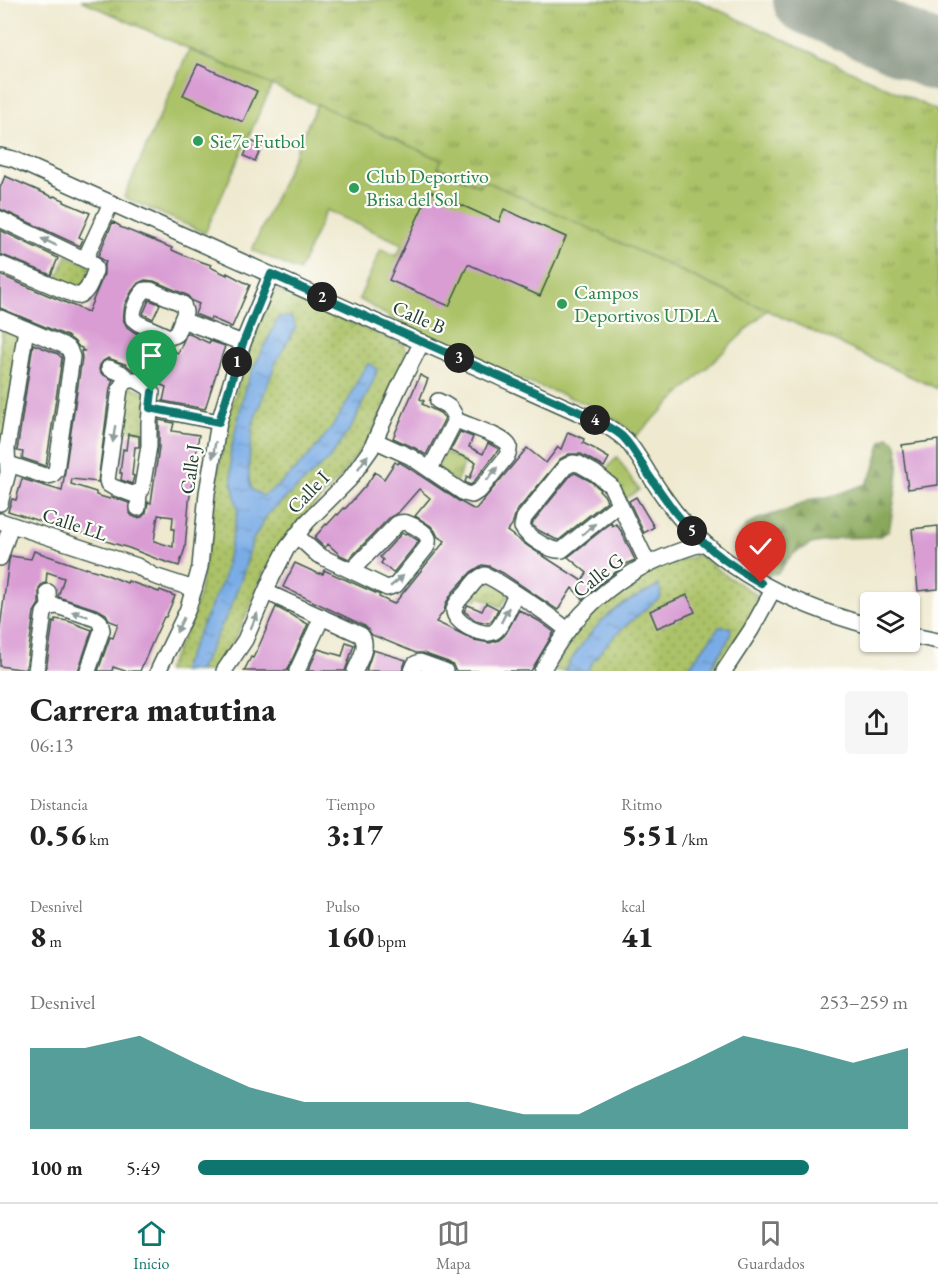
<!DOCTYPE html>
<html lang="es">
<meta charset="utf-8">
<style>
:root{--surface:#fff;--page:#f6f6f6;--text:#222;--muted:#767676;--line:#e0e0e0;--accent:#0f766e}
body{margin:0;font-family:"EB Garamond",serif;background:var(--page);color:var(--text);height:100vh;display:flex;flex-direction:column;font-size:22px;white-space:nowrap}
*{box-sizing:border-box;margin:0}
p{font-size:20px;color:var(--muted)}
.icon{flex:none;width:33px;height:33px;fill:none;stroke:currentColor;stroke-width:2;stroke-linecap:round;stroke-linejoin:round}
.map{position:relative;height:671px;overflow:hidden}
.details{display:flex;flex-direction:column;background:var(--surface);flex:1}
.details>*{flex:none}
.controls{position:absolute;left:860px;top:592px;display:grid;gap:12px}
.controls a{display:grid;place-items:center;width:60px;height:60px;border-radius:6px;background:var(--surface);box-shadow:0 2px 4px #0004;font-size:30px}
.pin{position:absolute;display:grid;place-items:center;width:51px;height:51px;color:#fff;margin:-62px -26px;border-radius:50% 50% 50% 0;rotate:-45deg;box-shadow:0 0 6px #0007}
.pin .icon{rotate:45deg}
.km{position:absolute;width:30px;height:30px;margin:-15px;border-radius:50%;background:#222;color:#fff;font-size:16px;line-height:30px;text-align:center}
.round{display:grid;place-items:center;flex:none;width:63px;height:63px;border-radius:6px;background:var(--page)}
.headline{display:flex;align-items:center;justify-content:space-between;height:102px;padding:0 30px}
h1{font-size:33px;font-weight:800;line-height:45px}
.stats{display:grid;grid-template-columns:repeat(3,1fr);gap:9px;height:102px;padding:6px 30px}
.stats div{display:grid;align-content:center}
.stats b{font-size:30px;font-weight:800}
.stats small{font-size:16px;font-weight:400}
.stats p{font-size:16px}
.chart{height:168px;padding:12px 30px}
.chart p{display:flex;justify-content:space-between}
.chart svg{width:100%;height:108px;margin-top:6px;fill:var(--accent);opacity:.7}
ul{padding:0 30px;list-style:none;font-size:20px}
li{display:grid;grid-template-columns:96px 72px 1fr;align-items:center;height:45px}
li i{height:15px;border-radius:8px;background:var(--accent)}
.menu{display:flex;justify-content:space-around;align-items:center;height:84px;border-top:2px solid var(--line);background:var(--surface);font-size:16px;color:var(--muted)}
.menu a{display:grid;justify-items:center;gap:3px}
.menu .current{color:var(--accent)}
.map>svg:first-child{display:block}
</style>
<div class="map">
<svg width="938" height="671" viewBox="0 0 938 671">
<defs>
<pattern id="grass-tufts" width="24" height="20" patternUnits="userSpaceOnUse" patternTransform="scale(1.5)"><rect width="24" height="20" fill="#acc267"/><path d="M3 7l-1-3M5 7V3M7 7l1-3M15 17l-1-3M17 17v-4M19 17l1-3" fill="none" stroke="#8b9f56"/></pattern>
<pattern id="forest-firs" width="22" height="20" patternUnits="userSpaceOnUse" patternTransform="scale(1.5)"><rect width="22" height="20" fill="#89a85c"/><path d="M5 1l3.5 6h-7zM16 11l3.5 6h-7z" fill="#6f8a4d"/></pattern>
<pattern id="park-dots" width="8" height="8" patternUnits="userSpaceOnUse" patternTransform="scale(1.5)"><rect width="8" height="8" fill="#acc267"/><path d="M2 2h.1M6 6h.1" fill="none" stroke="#8b9f56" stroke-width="1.8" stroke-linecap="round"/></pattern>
<pattern id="water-ripples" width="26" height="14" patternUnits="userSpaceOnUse" patternTransform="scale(1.5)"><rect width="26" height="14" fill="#79ace6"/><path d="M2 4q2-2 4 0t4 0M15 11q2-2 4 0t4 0" fill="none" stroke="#638dbb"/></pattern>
</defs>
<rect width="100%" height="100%" fill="#fdfcf7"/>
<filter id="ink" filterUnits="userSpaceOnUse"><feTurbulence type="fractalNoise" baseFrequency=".0167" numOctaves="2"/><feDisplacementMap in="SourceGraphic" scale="12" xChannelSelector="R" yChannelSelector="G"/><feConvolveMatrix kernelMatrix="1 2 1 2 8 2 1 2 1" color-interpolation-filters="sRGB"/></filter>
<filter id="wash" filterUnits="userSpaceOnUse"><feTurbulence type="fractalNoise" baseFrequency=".008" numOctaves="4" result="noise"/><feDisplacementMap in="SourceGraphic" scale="24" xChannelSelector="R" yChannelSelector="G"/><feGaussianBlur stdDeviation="1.35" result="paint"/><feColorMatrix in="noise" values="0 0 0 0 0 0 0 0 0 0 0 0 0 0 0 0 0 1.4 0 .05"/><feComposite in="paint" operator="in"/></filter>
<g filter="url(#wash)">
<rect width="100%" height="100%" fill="#eee9cf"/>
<g fill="url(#grass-tufts)" stroke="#66804e" stroke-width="1.5">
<path d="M 81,0 L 697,0 L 938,111 L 938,389 L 483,180 L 480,186 L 438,167 L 440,160 C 321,106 200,55 81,0 Z"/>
<polygon points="444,452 465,462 456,482 437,467"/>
<polygon points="617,457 639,490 623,500 602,474"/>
<polygon points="485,579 510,592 501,607 479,596 477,600 467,596"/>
</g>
<path fill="url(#forest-firs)" stroke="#547248" stroke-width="1.5" d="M 889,437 C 889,437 896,442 896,443 C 903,454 892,515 889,531 L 878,537 L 839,538 L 811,544 L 796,552 L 787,560 L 778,573 L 764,576 L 758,573 L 744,559 L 738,540 L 746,526 L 758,519 L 788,510 L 812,499 L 827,498 L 866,484 L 873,472 L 882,441 Z"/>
<g fill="url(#park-dots)" stroke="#66804e" stroke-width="1.5">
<polygon points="67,255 91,266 82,291 55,283"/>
<polygon points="278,290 339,318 405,345 406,353 404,361 370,437 340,478 293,527 277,550 261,578 251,605 236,637 214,671 166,671 189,625 199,596 211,526 219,467 227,421 233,401 255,335 271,295"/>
<polygon points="3,327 22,337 6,440 0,436 0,345"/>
<polygon points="129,386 148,393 143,432 119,428 126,387"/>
<path d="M 699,555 L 728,577 L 757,595 C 758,612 725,656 714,671 L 553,671 C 560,659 566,646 575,635 C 595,607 626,582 658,568 C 671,563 685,559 699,555 Z"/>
</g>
<g fill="#acc267" stroke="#66804e" stroke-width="1.5">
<polygon points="189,50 272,85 205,233 124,197"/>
<path d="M 317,104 L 441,160 L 438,168 L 479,186 L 483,180 C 578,222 672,268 767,310 L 636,436 C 599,401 559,396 514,377 C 493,369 471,360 451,350 C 419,335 389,316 359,299 L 381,249 L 397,256 L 402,244 L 326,210 L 299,271 L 252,250 Z"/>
</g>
<g fill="url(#water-ripples)" stroke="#4c748d" stroke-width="1.5">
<path d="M 279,317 L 291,317 L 296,327 L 276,362 L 253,423 L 249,460 L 249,479 L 252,490 L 264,496 C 299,471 328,437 349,399 C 356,386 359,373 369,363 L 377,369 L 375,377 L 352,426 L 329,459 L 267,515 L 252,542 L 244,571 L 230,609 L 199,671 L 181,671 L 223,580 L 238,511 L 232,483 L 230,455 L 245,388 L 253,369 Z"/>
<path d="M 659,585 L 661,597 C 632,620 606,639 587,671 L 564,671 C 580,647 593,626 616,609 C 629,599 645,594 659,585 Z"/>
<polygon points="719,627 731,627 730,637 712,666 707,671 686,671"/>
</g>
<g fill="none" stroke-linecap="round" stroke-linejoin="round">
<polyline stroke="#869382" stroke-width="68" points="807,0 938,58"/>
</g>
<g id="blocks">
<g fill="#d99dd4" fill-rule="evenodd">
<polygon points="198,64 257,91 243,122 183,95"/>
<polygon points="251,141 262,146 255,161 244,156"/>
<polygon points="5,176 53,197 54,196 64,200 64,202 90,213 79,237 83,239 80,246 0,209 0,188"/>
<polygon points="430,191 499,222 504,209 566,237 540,296 468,264 449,306 389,280"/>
<path d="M 113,222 L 120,226 L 120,227 L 172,248 L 172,250 L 188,257 L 211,265 L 210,267 L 227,275 L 227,273 L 250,285 L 232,327 L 211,318 L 210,320 L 195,314 L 199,304 L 192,301 L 187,295 L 154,281 L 145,280 L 138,283 L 132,291 L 125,304 L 123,319 L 127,327 L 134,332 L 178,353 L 187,333 L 209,343 L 210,341 L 225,346 L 205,409 L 163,401 L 166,387 L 157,383 L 153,379 L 141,372 L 133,370 L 125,364 L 108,358 L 103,361 L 100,365 L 99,370 L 102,374 L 113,380 L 110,388 L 98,482 L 72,479 L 71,484 L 96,492 L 96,495 L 110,499 L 111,497 L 129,503 L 129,512 L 132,516 L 137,518 L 142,517 L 146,513 L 148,502 L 151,503 L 159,447 L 159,420 L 174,423 L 172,431 L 199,435 L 189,502 L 185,548 L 179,566 L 157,559 L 129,548 L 89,536 L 89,535 L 67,528 L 67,530 L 8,511 L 12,499 L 16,500 L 22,479 L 62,491 L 82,358 L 81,351 L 85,351 L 82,350 L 82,348 L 79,347 L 74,341 L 67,336 L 0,308 L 0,275 L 88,312 L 104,274 L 104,265 L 106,262 L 102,260 L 98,256 ZM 158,515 L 173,517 L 172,529 L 174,529 L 173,547 L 154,541 Z"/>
<polygon points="0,230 58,258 51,275 0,254"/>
<polygon points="149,300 160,304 153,319 143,314"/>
<polygon points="33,344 58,354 62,358 46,466 22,458 23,452 17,451"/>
<polygon points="420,375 428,379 420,399 424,401 422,404 440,413 445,418 426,455 415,448 393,438"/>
<polygon points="460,432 473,437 469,447 483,454 488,443 499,449 473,483 470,485 465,482 467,476 470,478 476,462 450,451"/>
<polygon points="568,432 584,439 583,443 597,450 597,451 609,458 604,467 581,454 569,454 560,459 516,512 512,525 507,531 529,547 545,557 582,581 587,573 568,557 611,523 613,526 616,524 621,531 635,560 628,563 601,583 583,599 572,588 558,610 503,573 489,566 482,565 471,572 452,593 446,603 444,611 436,622 456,631 474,640 490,643 499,640 505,635 519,610 539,621 554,632 531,671 457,671 455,670 453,665 448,662 423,653 416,653 372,635 365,626 283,587 295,563 319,574 319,573 323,574 324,570 380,595 379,597 394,604 445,541 438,537 435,531 431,526 415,516 430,498 419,489 398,513 390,517 349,559 340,555 328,544 325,548 324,547 314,538 326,524 327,525 337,514 338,515 344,508 345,509 367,484 375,472 384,479 395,462 398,464 399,462 406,466 459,501 475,510 527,448 546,463 558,447 561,449"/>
<polygon points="128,434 139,436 139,447 135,447 132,475 134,476 132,484 121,480 122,473 120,473 123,449 126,450"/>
<polygon points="938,440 938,485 908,489 902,445"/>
<polygon points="575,473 590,481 600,489 599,490 604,495 607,501 559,540 555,539 540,531 532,525 533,522 571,475"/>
<polygon points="636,497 654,527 644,533 629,501"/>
<polygon points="938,526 938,589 918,591 912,529"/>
<polygon points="402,533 405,535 406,533 408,534 419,541 393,573 381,563 383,560 380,557"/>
<polygon points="34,551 86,569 86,568 100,572 127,583 128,581 159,592 160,590 175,596 166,617 164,617 153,641 140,671 125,671 113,667 112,671 98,671 110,637 113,638 118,624 110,621 106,614 99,610 58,597 64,578 47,572 46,583 42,584 39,588 39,604 34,612 26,670 0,666 0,628 9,560 11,556 31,559"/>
<polygon points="687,595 695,612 657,628 650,611"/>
<polygon points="486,603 498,609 493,619 488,623 475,620 464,611 468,605 482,611"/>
<polygon points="276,607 308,624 287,671 244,671 251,657 253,658 259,646"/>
<polygon points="55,619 68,621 92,630 78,671 46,671 53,622 55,623"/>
<polygon points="346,642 354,645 345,671 308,671 318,649 342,656"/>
<polygon points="373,650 406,660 402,671 366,671"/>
</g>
</g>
</g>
<g filter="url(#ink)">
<use href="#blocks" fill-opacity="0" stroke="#3e574b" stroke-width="1.5"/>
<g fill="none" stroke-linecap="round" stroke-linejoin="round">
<g stroke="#3e574b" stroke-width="18">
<g id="minor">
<path d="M 0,156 L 13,159 L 599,422 C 609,427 618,433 626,440 C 635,450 642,463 649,474 C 657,488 666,500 675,512 C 724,573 796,606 870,626"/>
<path d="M 0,219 L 92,263 L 95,268 L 95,271 C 91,281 88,294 77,296 L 0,264"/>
<polyline points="85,259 111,203"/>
<path d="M 145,290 L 151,290 L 183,304 L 185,312 L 176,335 L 170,337 L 167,336 L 138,323 L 133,319 C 132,310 138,296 145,290 Z"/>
<polyline points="0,318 63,345 69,349 72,357 56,471 52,475 45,476 9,464"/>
<polyline points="182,320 243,343"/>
<polyline points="109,368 121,373 129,380 136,380 148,387 152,392 149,423 149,446 142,488 139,492 138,508"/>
<polyline points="129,380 122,385 120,389 107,480 108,484 113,487 132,494 139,492"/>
<polyline points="150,408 219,422"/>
<path d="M 376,441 L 411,457 L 464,493 L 472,495 L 480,490 L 507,456 C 508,452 510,450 509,446 C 506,438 470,426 461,422 L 456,421"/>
<path d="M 430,469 L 453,424 L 456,421 C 454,409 449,406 438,401"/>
<polyline points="0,503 8,473 7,448 26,329"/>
<path d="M 619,504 L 562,550 C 551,552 527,537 522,527 L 524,518 L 565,467 L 573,463 L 579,464 L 595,473 L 611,486 L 648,564"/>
<polyline points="0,521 137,566 154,576 194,589"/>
<path d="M 296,535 L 318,555 L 387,588 L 396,585 L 426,548 C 428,544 429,543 428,538 C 426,532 413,525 407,523 C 403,522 401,522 397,524 L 351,571"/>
<polyline points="0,558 11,525"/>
<path d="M 266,592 L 361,635 C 369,646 360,659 355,671"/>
<path d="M 516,594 C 511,603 503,625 495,631 C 485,639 453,623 454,610 C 455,603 463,596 468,590 C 473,584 477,577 485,575 C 497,580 507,588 517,594 C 535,606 551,616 567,630"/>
<polyline points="49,607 57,606 96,619 100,622 102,630 88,671"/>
<polyline points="909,635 938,641"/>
<polyline points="36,671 44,613 49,607 48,592"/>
<polyline points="158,671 187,611 194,589 200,567 207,493 219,422 243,343 271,275"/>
<polyline points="224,671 245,640 272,577 287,548 307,522 349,480 371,449 399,387 422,342"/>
<polyline points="297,671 322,617"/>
<polyline points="412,671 415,664 420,662 445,671"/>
<path d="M 542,671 C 563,630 595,595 635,571 C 657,558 681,550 704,543"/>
<polyline points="724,671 751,630 773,590"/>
</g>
</g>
<use href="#minor" stroke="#fff" stroke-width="15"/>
</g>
<defs><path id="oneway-solid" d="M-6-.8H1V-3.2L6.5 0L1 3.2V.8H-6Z" transform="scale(1.5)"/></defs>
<g fill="#8f9e9a">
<use href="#oneway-solid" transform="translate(49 242) rotate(-155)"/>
<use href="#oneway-solid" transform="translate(114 434) rotate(98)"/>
<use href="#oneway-solid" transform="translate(214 450) rotate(100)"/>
<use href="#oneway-solid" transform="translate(363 462) rotate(-55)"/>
<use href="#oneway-solid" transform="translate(492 474) rotate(-52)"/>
<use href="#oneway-solid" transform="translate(589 529) rotate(-40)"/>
<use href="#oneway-solid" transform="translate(397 581) rotate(-40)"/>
<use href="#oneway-solid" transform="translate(80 614) rotate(-163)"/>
<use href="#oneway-solid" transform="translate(505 615) rotate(-63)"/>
<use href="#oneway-solid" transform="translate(254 621) rotate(-66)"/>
<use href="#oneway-solid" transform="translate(180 625) rotate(116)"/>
</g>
</g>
<g fill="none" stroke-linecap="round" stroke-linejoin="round" filter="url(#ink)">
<g stroke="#fff" stroke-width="12">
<path id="route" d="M 152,392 L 150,408 L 219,422 L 243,343 L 271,274 L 586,415 C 598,421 611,427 622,436 C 633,447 640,461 648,474 C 657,487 666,500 675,512 C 699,542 728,565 761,583"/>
</g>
<use href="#route" stroke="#0f766e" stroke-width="8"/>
</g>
<g fill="#2e9e5b" stroke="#fdfcf7" stroke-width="2">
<circle cx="198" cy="141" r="6"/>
<circle cx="354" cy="188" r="6"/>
<circle cx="562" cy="304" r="6"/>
</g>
<g text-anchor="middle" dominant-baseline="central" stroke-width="4.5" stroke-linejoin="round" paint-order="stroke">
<g font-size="20" fill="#27864d" stroke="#fdfcf7" text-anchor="start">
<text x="210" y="141">Sie7e Futbol</text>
<text x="366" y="176">Club Deportivo<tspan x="366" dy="23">Brisa del Sol</tspan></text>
<text x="574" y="292">Campos<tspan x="574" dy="23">Deportivos UDLA</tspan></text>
</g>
<g font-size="20" fill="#1f3d34" stroke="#fdfcf7">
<text transform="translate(419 317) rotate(24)">Calle B</text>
<text transform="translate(190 469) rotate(-82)">Calle J</text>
<text transform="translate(308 492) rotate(-46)">Calle I</text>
<text transform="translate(75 524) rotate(18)">Calle LL</text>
<text transform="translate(598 575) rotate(-38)">Calle G</text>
</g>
</g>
</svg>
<div class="controls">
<a><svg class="icon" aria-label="layers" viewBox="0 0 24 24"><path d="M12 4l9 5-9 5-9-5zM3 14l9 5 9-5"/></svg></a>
</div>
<div class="pin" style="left:152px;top:392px;background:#1e9e55"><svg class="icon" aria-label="arrive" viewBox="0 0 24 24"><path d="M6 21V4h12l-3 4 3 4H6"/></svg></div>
<div class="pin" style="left:761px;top:583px;background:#d93025"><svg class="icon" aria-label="check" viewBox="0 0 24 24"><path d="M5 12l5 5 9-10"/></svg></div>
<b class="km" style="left:237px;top:362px">1</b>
<b class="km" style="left:322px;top:297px">2</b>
<b class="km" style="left:459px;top:358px">3</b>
<b class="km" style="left:595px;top:420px">4</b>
<b class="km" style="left:692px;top:531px">5</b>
</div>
<section class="details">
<div class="headline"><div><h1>Carrera matutina</h1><p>06:13</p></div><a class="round"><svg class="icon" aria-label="share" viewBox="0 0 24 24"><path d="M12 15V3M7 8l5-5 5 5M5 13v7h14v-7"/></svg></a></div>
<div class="stats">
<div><p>Distancia</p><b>0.56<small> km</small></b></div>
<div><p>Tiempo</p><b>3:17</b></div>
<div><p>Ritmo</p><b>5:51<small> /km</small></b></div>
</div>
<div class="stats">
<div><p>Desnivel</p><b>8<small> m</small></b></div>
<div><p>Pulso</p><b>160<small> bpm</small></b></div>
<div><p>kcal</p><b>41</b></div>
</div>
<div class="chart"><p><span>Desnivel</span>253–259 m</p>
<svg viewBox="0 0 160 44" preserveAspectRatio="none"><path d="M0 44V11L10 11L20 6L30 17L40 27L50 33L60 33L70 33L80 33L90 38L100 38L110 27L120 17L130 6L140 11L150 17L160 11V44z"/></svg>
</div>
<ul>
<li><b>100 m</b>5:49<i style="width:86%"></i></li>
</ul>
</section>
<nav class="menu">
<a class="current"><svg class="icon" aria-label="home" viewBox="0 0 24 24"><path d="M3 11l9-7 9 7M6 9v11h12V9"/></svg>Inicio</a>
<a><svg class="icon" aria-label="map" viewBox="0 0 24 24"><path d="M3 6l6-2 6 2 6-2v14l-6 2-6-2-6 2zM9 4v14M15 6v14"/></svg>Mapa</a>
<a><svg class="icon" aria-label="saved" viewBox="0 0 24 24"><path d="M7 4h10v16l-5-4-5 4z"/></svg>Guardados</a>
</nav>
